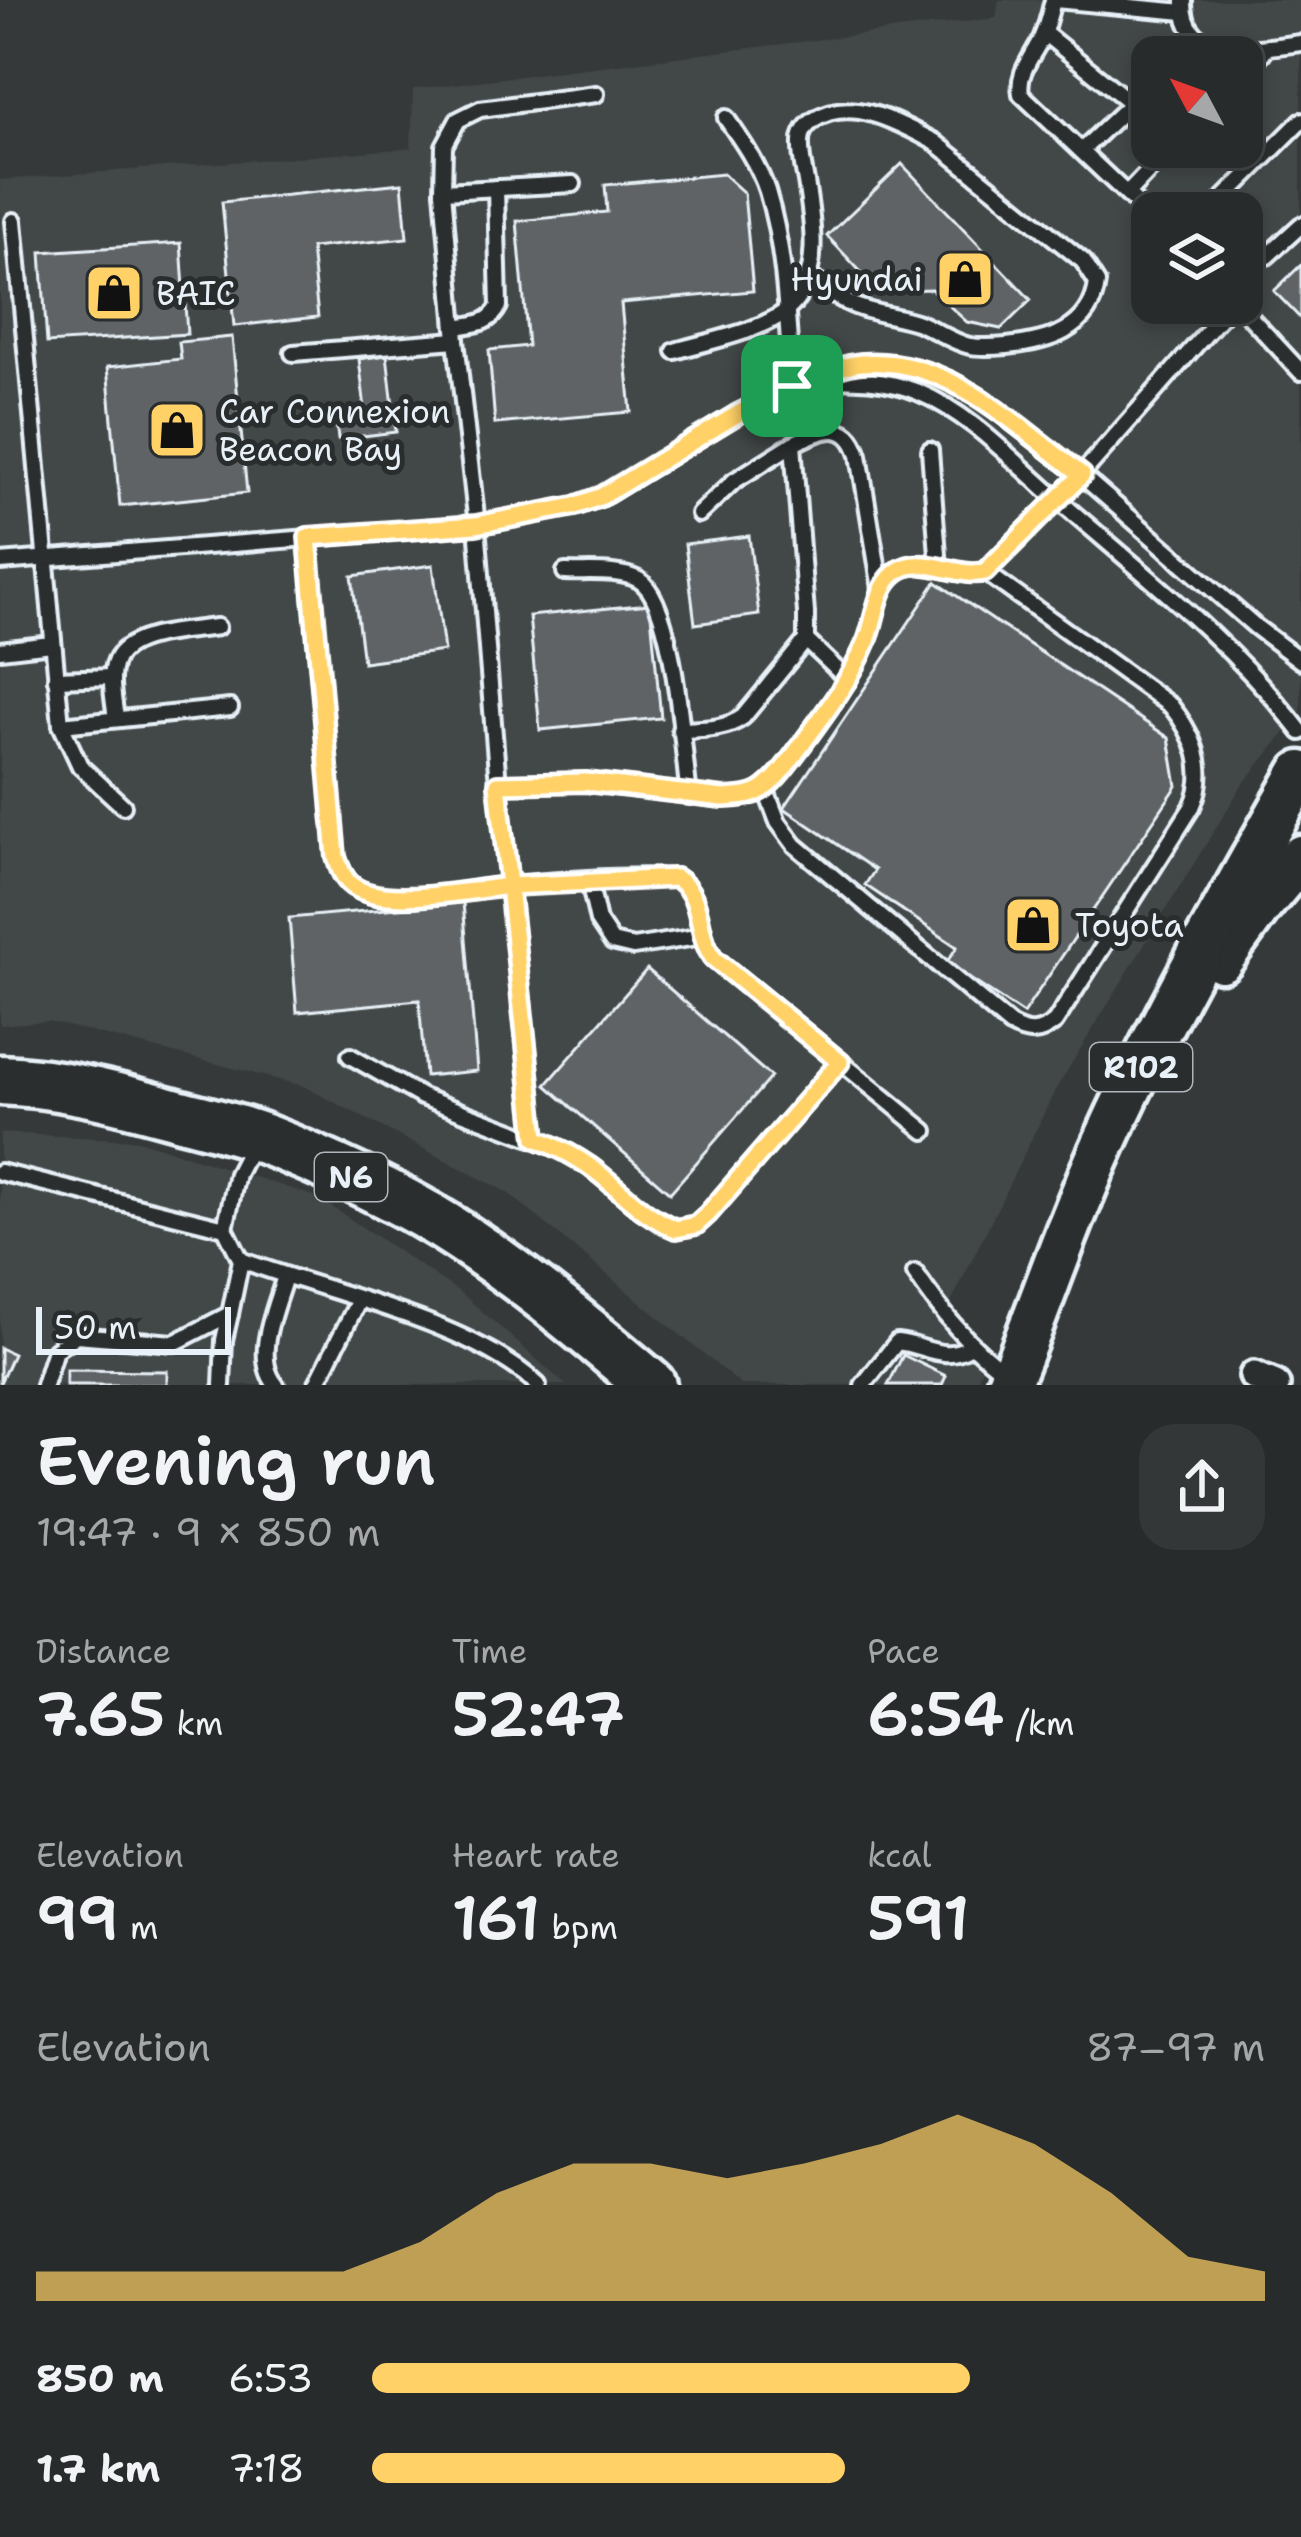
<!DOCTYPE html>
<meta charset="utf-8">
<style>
:root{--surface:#282b2c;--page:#343738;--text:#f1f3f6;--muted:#a5a7a9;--line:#444748;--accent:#ffd166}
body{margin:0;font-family:"Shantell Sans",sans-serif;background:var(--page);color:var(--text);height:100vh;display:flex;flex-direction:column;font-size:45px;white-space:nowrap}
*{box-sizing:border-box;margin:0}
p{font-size:39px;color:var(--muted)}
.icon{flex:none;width:66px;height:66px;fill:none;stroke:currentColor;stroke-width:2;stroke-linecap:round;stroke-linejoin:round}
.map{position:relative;height:1385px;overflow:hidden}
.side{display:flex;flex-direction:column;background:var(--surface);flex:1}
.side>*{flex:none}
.needle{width:78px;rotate:311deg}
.controls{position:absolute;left:1131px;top:36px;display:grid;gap:24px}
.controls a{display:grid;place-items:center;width:132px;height:132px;border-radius:24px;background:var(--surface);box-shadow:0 6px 18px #0003,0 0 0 3px var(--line);font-size:60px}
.scale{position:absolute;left:36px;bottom:30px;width:195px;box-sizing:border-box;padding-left:12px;border:6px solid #e8f1f8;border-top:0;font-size:33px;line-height:42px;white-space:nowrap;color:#e8f1f8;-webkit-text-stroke:9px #2a2d2e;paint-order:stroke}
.pin{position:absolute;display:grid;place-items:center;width:102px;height:102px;color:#fff;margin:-51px;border-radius:24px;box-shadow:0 6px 18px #0006}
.round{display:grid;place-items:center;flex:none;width:126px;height:126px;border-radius:36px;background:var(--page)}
.headline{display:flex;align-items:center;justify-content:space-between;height:204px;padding:0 36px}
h1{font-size:66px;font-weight:600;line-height:90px}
.stats{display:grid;grid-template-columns:repeat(3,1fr);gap:18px;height:204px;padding:12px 36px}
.stats div{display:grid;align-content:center}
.stats b{font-size:60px;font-weight:600}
.stats small{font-size:33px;font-weight:400}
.stats p{font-size:33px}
.chart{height:336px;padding:24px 36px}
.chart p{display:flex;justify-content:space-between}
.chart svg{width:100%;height:216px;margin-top:12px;fill:var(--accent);opacity:.7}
ul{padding:0 36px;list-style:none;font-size:39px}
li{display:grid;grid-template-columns:192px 144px 1fr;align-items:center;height:90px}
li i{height:30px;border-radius:15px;background:var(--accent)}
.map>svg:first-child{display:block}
</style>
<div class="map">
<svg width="1301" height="1385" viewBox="0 0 1301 1385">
<rect width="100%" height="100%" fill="#35393a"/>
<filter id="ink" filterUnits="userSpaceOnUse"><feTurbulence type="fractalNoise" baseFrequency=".00833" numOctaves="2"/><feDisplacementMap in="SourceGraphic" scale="24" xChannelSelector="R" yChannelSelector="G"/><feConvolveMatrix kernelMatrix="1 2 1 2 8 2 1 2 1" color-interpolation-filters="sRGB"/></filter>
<g filter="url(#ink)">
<g fill="#424647" fill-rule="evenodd">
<path d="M 999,0 L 1301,0 L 1301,713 L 1241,787 L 1056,1089 L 945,1315 L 985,1358 L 976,1385 L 741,1385 L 508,1193 L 303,1086 L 48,1021 L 0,1025 L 0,180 L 411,148 L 413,89 L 996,18 ZM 1152,57 L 1242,57 L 1242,147 L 1152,147 ZM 1152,213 L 1242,213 L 1242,303 L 1152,303 Z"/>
<polygon points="0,1133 138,1140 317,1197 461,1293 566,1385 0,1385"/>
</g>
<g fill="#5f6365" stroke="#e8f1f8" stroke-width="3">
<polygon points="902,164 1031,300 1001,329 967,322 931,289 879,291 827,236"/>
<polygon points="723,174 744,193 753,291 621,303 631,412 495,424 489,350 528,346 517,221 607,212 605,185"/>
<polygon points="402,183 407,238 311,248 318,317 234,326 222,202"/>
<polygon points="181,243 187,334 47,343 41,252"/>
<polygon points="1301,265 1301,319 1274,291"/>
<polygon points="232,337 247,493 120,506 107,367 181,359 179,342"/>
<polygon points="387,355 396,432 338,439 335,413 365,409 359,359"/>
<polygon points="749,536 759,615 695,624 685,544"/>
<polygon points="433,565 444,651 363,662 352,576"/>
<polygon points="936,582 1169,738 1177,786 1023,1014 946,963 957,947 865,885 875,870 784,808"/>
<polygon points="650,604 661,718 540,730 529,616"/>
<polygon points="463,902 477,1071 425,1076 419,1000 297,1012 289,918"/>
<polygon points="647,969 771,1077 670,1193 546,1085"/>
<polygon points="0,1348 13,1354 0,1383"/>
<polygon points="903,1355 946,1376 942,1385 888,1385"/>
<polygon points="66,1370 167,1371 167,1385 66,1385"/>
</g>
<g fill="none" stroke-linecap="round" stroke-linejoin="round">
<g stroke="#e8f1f8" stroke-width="22">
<g id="lane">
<path d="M 1053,0 C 1050,13 1047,26 1041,39 C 1032,57 1017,73 1021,94 L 1152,218"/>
<polyline points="1055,0 1184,12"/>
<path d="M 1184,0 C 1182,64 1259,48 1301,43"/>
<polyline points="1044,33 1131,103"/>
<polyline points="1181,57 1200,39"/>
<polyline points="1242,75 1268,47"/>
<path d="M 726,118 C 742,141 758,164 767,191 C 786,253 787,322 792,386"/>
<polyline points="1082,150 1152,84"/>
<polyline points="443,191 573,184"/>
<polyline points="1127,194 1172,147"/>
<polyline points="1209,213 1301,121"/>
<polyline points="14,221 61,725 80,766 123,806"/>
<polyline points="1242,247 1261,257 1267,256 1301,225"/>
<polyline points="1237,303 1301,372"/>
<path d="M 455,327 C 473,324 490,325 499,306 L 496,188"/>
<path d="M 675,351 C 708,341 772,330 794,303 C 820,272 813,226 807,188 C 805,173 800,158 801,142 C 801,132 806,126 814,120 C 851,95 901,124 935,142 L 1083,261 L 1097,283 C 1091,331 1047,342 1007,346 C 995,347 982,348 970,346 C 952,342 936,330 919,323 C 896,315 870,314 848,303 C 834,296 822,285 809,276"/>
<polyline points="293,353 456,340"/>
<path d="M 819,379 C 853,379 886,379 918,392 C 971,414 1013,461 1056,498 C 1141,572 1232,642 1301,732"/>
<polyline points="930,450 939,568"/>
<polyline points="699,514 734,481 793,444"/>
<path d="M 307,537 L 336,857 C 343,876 351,890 372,895 C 405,904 457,891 492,887 C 552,881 616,875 677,878 C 705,896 695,933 714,958 L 925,1131"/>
<polyline points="0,562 477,525 575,506 603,497 736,415 792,386 839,367 864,363 889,364 922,370 951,381 981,398 1081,475 1256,627 1301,661"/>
<path d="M 565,572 C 588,573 618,569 639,580 C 675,601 683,753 689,796"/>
<polyline points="0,650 52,644"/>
<polyline points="56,679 112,677"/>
<path d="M 848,680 L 806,640 L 806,613 L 793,444 C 820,431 847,416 859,455 L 881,589"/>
<path d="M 116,719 C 114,701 108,677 116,660 C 128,632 190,631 217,627"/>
<polyline points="61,725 230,708"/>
<path d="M 680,730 C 702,729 725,730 743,717 L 806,640"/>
<path d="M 498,784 L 586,782 L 723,798 C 739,798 755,797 767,786 C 781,775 792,757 803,743 C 827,710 851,679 867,641 C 877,617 876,580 903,568 C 928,557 958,578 985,572 L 1081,475 L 1233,303"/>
<path d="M 765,788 L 778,822 L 795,845 L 1010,1025 C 1028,1035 1039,1035 1055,1022 L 1192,807 C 1209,770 1195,736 1171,706 L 985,572"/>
<polyline points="589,881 598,921 612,942 633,947 703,936"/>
<polyline points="350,1056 422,1097 563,1150 591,1167 642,1210 676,1229 696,1225 708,1214 840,1062"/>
<polyline points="536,1139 498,784 477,525 456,340 443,191 444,146 458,120 480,109 596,94"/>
<polyline points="0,1172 225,1228"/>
<path d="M 241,1260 C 329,1293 471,1322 538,1385"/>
<path d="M 915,1273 C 942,1313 968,1346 1008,1374"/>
<polyline points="44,1385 55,1350 76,1335 174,1343 230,1314 241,1260 225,1228 237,1174 252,1145"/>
<polyline points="222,1385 224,1340 230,1314"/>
<path d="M 276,1385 C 252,1357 276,1308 285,1276"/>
<polyline points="316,1385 359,1300"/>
<path d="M 863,1385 L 897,1342 C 925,1345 944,1363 971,1346"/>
</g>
</g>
<g stroke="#e8f1f8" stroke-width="36">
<polyline id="street" points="1254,1376 1275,1385"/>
</g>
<g stroke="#e8f1f8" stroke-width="51">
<g id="primary">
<polyline points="1221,960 1260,906 1301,857"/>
<path d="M 1008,1385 C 1041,1306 1067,1224 1103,1146 C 1161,1018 1232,895 1301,773"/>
</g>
</g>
<g stroke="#e8f1f8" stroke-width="57">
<path id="highway" d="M 0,1080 C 57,1082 116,1097 170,1112 C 202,1121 236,1128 267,1140 C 320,1161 375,1186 424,1214 C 506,1262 579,1324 651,1385"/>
</g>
<use href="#lane" stroke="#2a2d2e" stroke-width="14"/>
<use href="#street" stroke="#2a2d2e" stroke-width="27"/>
<use href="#primary" stroke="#2a2d2e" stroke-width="42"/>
<use href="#highway" stroke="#2a2d2e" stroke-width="48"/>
</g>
</g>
<g fill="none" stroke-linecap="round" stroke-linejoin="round" filter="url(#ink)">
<g stroke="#fff" stroke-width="24">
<path id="route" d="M 792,386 L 736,415 L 602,496 L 575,506 L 476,525 L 308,537 L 336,857 C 339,867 342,876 349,883 C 377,910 470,890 509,886 L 536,1138 C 555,1146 572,1154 589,1166 C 618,1186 642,1216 676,1229 L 696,1225 L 708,1214 L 840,1062 L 713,958 C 695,933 705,896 676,878 L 509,886 L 498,784 L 586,782 L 723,798 C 739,797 755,797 767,786 C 781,775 792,757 803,743 C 827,710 851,679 867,641 C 876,618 876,589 895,573 C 920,552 957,579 985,572 L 1082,475 C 1018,427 948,356 862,363 C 838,365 815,379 792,386"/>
</g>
<use href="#route" stroke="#ffd166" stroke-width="15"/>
</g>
<defs>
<g id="shop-square" transform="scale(3)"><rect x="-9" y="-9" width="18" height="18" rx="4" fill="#ffd166" stroke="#2a2d2e"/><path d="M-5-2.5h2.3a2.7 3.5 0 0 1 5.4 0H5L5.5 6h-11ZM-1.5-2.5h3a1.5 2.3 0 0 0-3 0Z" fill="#111"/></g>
</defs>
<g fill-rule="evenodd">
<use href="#shop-square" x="965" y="279"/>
<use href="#shop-square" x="114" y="293"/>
<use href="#shop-square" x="177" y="430"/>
<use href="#shop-square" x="1033" y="925"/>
</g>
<g text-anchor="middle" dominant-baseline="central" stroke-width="10" stroke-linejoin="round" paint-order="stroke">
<g fill="#2a2d2e" stroke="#afb6bb" stroke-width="3">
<rect x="1090" y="1043" width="102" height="48" rx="9"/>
<rect x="315" y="1153" width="72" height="48" rx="9"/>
</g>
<g font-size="30" font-weight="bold" fill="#e8f1f8">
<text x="1141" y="1067">R102</text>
<text x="351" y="1177">N6</text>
</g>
<g font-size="33" fill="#e8f1f8" stroke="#2a2d2e" text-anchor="start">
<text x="923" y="279" text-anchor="end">Hyundai</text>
<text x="156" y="293">BAIC</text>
<text x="219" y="411">Car Connexion<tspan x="219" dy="38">Beacon Bay</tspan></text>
<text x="1075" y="925">Toyota</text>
</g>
</g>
</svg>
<div class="controls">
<a><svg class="needle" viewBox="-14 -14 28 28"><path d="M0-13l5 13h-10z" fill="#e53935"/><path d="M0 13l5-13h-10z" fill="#a5a7a9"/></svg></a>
<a><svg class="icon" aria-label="layers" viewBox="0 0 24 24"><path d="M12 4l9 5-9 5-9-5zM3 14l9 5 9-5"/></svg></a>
</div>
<div class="scale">50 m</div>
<div class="pin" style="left:792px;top:386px;background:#1e9e55"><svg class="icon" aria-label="arrive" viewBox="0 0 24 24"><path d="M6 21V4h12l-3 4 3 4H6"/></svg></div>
</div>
<section class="side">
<div class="headline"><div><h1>Evening run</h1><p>19:47 · 9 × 850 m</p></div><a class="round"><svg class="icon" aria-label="share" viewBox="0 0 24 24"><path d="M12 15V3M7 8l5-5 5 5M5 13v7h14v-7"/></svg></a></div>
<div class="stats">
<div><p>Distance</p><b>7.65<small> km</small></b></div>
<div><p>Time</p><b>52:47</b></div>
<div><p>Pace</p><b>6:54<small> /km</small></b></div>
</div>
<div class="stats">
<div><p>Elevation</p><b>99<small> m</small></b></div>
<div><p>Heart rate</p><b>161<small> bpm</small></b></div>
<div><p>kcal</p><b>591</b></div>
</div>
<div class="chart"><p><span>Elevation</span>87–97 m</p>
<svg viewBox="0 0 160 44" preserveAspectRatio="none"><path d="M0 44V38L10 38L20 38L30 38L40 38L50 32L60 22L70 16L80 16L90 19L100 16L110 12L120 6L130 12L140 22L150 35L160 38V44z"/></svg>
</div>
<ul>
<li><b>850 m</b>6:53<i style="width:67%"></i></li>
<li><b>1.7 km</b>7:18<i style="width:53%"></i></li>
</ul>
</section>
